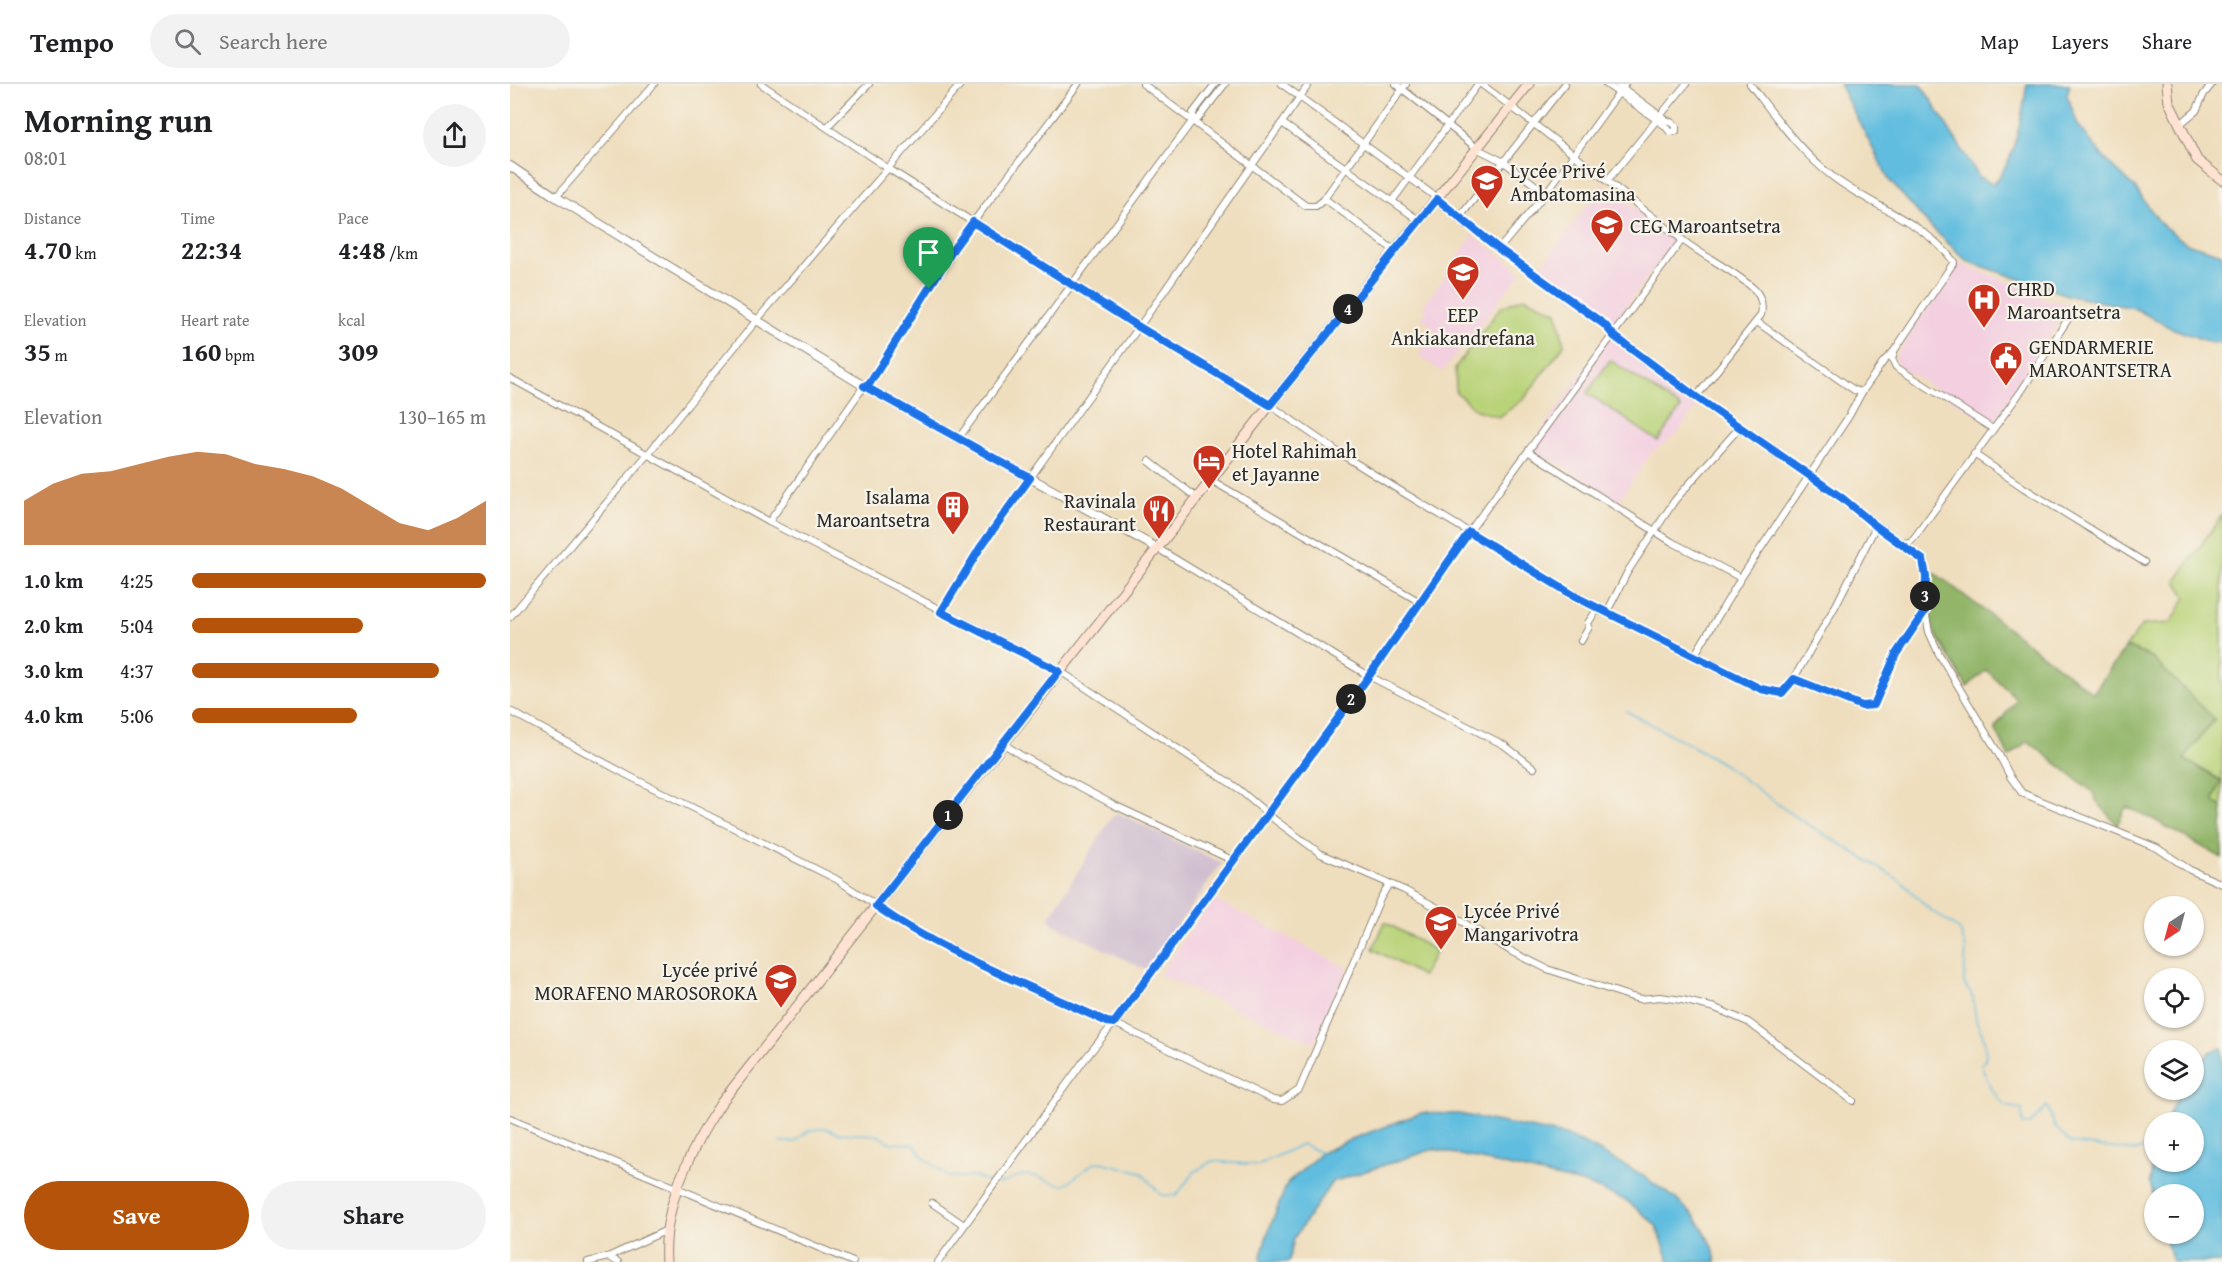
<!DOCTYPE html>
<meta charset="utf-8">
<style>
:root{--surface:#fff;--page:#f2f2f2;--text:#202124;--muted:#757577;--line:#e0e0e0;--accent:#b45309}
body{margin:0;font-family:"Gentium Book Plus",serif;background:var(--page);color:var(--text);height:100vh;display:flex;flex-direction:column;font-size:22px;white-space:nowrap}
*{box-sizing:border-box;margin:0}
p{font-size:20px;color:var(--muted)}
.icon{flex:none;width:33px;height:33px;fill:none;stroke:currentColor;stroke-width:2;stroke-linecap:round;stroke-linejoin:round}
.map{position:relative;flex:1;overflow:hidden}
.panel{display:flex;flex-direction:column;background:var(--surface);width:510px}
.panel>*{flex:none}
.needle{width:39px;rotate:216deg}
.tools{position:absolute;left:1634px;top:812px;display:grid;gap:12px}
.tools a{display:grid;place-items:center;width:60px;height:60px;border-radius:50%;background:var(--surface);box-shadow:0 2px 4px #0004;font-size:30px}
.pin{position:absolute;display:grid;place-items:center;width:51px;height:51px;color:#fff;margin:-62px -26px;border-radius:50% 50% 50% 0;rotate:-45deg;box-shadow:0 0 6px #0007}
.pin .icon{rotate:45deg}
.km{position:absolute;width:30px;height:30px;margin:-15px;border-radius:50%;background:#222;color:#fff;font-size:16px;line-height:30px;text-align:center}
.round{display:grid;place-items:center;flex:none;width:63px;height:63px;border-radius:32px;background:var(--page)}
.summary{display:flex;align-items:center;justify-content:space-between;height:102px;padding:0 24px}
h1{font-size:33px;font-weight:700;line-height:45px}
.figures{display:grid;grid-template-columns:repeat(3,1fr);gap:9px;height:102px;padding:6px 24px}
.figures div{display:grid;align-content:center}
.figures b{font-size:26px;font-weight:700}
.figures small{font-size:16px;font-weight:400}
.figures p{font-size:16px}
.chart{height:168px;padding:12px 24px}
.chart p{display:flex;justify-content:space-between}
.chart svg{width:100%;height:108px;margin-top:6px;fill:var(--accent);opacity:.7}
.action{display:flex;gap:12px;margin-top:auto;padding:12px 24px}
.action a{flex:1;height:69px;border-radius:36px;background:var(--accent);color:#fff;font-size:24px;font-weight:700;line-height:69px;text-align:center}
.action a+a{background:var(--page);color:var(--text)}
ul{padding:0 24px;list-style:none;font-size:20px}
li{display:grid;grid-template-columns:96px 72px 1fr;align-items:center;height:45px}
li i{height:15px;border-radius:8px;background:var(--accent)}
header{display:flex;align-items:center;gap:36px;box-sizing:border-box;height:84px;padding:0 30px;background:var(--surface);border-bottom:2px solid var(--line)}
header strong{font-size:28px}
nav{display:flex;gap:33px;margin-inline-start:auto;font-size:21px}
.search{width:420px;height:54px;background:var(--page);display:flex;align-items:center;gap:15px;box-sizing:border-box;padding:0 21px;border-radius:33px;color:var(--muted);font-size:22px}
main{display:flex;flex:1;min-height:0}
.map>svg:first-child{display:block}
</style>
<header>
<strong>Tempo</strong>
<div class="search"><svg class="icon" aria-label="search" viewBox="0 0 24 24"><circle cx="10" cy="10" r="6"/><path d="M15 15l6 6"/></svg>Search here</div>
<nav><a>Map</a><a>Layers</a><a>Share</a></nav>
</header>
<main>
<section class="panel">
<div class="summary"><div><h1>Morning run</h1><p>08:01</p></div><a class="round"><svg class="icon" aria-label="share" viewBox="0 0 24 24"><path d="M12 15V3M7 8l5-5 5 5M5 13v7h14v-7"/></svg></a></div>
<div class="figures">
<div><p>Distance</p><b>4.70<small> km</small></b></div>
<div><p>Time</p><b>22:34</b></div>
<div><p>Pace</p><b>4:48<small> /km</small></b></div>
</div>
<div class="figures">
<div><p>Elevation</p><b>35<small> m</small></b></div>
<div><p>Heart rate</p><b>160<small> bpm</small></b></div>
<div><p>kcal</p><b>309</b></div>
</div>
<div class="chart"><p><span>Elevation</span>130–165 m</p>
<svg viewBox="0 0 160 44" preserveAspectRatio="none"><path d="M0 44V26L10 19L20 15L30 14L40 11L50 8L60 6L70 7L80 11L90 13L100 16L110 21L120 28L130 35L140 38L150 33L160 26V44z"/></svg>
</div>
<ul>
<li><b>1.0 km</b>4:25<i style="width:100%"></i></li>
<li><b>2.0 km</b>5:04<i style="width:58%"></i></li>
<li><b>3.0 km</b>4:37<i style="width:84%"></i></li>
<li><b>4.0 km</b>5:06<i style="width:56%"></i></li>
</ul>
<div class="action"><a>Save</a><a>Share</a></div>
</section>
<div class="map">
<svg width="1712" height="1178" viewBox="0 0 1712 1178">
<rect width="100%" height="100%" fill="#f7f3e8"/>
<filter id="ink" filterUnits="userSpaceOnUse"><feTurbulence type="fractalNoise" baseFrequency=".0167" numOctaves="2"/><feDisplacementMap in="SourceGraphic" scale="12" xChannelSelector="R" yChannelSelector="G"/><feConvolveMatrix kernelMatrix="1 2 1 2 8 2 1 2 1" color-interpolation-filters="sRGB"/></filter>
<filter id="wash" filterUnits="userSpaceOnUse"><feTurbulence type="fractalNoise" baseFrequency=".008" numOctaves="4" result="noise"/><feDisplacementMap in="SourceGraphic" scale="24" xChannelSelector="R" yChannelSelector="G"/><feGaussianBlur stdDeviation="1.35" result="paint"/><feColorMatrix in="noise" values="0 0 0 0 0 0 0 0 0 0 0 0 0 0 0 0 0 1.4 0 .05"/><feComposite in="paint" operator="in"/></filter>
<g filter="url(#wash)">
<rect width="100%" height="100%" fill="#efdebe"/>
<g fill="#f3cfe0">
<polygon points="1093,100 1166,154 1102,242 1027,187"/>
<polygon points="963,151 1012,188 932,288 908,271 926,246 911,234 917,227 913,223"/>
<polygon points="1449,177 1457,183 1490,194 1535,215 1560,220 1484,342 1387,281 1385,276 1387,270"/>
<polygon points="1097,253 1189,319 1168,349 1141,369 1107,419 1056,384 1019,365"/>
<polygon points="703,815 838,884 804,959 649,891"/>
</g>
<polygon fill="#cfbdcf" points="608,729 712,779 636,886 543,840 539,834 602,733"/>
<g fill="#b9d379" stroke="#727f52" stroke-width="1.5">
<polygon points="1014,213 1047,228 1054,261 1014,315 989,333 966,326 946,308 945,284 990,224"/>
<polygon points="1100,276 1171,324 1148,357 1077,309"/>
<polygon points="1712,431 1712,723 1703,718 1711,696 1674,675 1641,573 1616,563 1632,541 1661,539 1676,513 1666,497"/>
<polygon points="875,838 926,867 912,892 863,865"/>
</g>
<polygon fill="#92b569" stroke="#5e704a" stroke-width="1.5" points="1421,486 1583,609 1616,563 1641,573 1705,635 1674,675 1711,697 1703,717 1712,723 1712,774 1643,735 1616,723 1607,741 1585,715 1583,708 1518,657 1499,673 1485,644 1507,615 1476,586 1457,603 1423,546 1418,518"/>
<g fill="#61bddf" stroke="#467485" stroke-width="1.5">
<path d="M 1329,0 L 1411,0 L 1469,93 L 1482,100 C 1504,84 1513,26 1517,0 L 1560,0 L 1557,11 L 1568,41 L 1595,75 L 1625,104 L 1651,140 L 1676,159 L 1712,170 L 1712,258 L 1702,259 L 1659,243 L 1624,224 L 1560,212 L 1457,177 L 1418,140 L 1380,97 Z"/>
<polygon points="1712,964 1712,1178 1662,1178 1654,1149 1683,1149 1683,1110 1644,1110 1644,1114 1640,1099 1644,1067 1644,1077 1683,1077 1683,1038 1654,1038 1673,1005 1683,1005 1683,989 1700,968"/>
<polygon points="911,1029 949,1030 1055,1051 1079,1062 1127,1088 1165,1114 1185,1133 1193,1145 1203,1163 1206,1178 1160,1178 1146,1141 1117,1117 1076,1100 924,1065 822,1098 784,1154 779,1178 752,1178 751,1172 757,1151 777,1100 811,1069 842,1055"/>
</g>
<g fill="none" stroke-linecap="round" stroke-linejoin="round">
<g stroke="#61bddf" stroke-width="1.5">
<polyline points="1116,627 1188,665 1216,682 1284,732 1391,797 1419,825 1450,846 1456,865 1454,899 1463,914 1466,936 1474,954 1476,973 1471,981 1481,1005 1495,1022 1512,1025 1513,1041 1520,1040 1537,1022 1545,1043 1560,1059 1624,1067 1644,1063"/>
<polyline points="270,1058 285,1058 298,1047 315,1044 328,1049 367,1051 381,1059 404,1060 412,1072 439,1093 465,1093 482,1099"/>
<path d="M 487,1100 C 495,1100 501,1094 509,1092 C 526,1088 539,1100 555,1101 L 584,1079 L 591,1078 L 631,1088 L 651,1111 L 666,1112 L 684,1088 L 702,1077 L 748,1081 L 792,1060 L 811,1069"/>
</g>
</g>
</g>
<g filter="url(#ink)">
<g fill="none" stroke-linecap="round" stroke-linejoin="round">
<g stroke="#8d8474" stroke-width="8">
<g id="minor">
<polyline points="251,0 379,85 629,243 760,321 828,368 884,403 1068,514 1253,606 1271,609 1280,601 1326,521 1366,442"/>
<polyline points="633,0 796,122 806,122 815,115 885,167"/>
<polyline points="772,0 923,111 929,118 989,165 1095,241 1104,252 1229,344 1332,414 1413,476 1416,493 1415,527 1419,548 1429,570 1488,669 1501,694 1512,709 1647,764 1680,786 1712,800"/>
<polyline points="886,0 968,65 994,78 1036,109"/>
<path d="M 971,0 C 1039,50 1104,103 1170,154 C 1193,173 1223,185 1245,206 C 1252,214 1253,222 1251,231 L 1186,313"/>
<polyline points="1096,0 1154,41 1160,48 1166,47 1166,42 1161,38 1156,36 1107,0"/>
<path d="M 1240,0 C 1265,32 1290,68 1323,93 C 1362,123 1414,137 1444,178 L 1384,267 L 1373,278 L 1352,308 L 1344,306 L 1247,238"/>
<polyline points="683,36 683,29 705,0"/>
<polyline points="772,39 910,137"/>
<polyline points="1669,41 1686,27 1694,10 1702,0"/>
<polyline points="317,43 359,0"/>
<polyline points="1097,97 1176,0"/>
<polyline points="46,113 144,0"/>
<polyline points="814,115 896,0"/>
<polyline points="883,116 968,0"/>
<polyline points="949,134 1055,0"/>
<polyline points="989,165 1036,109 1115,0"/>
<polyline points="1384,268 1382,275 1386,283 1483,345"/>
<polyline points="0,294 259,438 550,587 726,703 765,736 811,770 894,806 941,831 999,866 1037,885 1122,913 1130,915 1150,913 1172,916 1205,924 1238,938 1343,1017"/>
<polyline points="448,355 683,36 688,35 715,0"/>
<polyline points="1019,368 1162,458 1231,494"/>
<polyline points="1464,370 1514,404 1634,478"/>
<polyline points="639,377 687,414"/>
<polyline points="701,396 910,518"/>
<polyline points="259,438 354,302 360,299 451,154 568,0"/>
<polyline points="1392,459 1400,458 1404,454 1512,306 1560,232"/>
<polyline points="647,464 859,592 994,661 1024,684"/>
<polyline points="431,528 479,451 629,243 799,0"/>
<polyline points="0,533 137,371 246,237 451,0"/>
<polyline points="1071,557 1079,543 1078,539 1086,527 1097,528 1118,487 1165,416 1229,344"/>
<polyline points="1184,572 1231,494 1339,332 1352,308"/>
<polyline points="1284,595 1352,622 1363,622 1386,570 1415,527"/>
<polyline points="0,627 119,692 326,795 408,849 513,901 597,938 604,939 763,1016 772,1017 789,1006 870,815 879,800"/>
<polyline points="494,660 512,672 604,721 722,776"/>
<polyline points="0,1034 343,1178"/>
<polyline points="422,1119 454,1141"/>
<polyline points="98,1173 108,1178"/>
<polyline points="78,1178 98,1173 157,1146"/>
<polyline points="428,1178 575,975 604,939 859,592 959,448 1172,156"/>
</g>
</g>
<g stroke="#8d8474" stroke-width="10">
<polyline id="tertiary" points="0,82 46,113 354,302 647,464"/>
</g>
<g stroke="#8d8474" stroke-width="11">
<g id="secondary">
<polyline points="1657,0 1659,18 1687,76 1712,96"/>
<path d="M 156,1178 C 152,1123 181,1063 211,1019 L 760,321 L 1019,0"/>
</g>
</g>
<use href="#minor" stroke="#fff" stroke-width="6"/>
<use href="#tertiary" stroke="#fff" stroke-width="8"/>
<use href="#secondary" stroke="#fee3d2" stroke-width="9"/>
</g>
</g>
<g fill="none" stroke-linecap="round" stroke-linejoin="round" filter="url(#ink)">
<g stroke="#fff" stroke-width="12">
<path id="route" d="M 927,115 L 989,165 L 1095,241 L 1104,252 L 1186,313 L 1332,414 L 1366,442 L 1413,476 L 1416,493 L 1415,527 L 1386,570 L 1364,621 L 1352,622 L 1284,595 L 1272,609 L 1251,605 L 1068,514 L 959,448 L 859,592 L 604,939 L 597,938 C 519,901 437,872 366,822 L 549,587 L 431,528 L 470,464 L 520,394 L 354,302 L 360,299 L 444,164 L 463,138 L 629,243 L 760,321 Z"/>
</g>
<use href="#route" stroke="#1a73e8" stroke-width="8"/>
</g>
<defs>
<g id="school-pin" transform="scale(1.725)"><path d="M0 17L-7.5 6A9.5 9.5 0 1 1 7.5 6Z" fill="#c8321e" stroke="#f7f3e8"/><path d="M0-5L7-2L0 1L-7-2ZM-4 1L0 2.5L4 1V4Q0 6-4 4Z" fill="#fff"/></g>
<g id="hospital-pin" transform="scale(1.725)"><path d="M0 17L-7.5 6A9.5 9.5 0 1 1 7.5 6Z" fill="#c8321e" stroke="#f7f3e8"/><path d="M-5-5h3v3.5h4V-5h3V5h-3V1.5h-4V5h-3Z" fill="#fff"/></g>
<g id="civic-pin" transform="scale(1.725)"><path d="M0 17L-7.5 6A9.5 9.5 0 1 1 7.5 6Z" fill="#c8321e" stroke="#f7f3e8"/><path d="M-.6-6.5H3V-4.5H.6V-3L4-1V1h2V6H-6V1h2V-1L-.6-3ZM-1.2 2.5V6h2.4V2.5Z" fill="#fff"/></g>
<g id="hotel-pin" transform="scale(1.725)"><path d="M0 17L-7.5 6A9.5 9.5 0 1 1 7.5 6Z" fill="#c8321e" stroke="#f7f3e8"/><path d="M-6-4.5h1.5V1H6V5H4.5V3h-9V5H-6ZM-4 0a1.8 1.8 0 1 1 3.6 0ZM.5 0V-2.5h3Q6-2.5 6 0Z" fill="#fff"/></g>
<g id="building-pin" transform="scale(1.725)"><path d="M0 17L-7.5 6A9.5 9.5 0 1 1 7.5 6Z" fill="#c8321e" stroke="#f7f3e8"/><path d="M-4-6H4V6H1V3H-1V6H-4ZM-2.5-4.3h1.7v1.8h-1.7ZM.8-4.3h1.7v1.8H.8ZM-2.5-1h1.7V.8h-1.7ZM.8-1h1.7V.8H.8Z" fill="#fff"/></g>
<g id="restaurant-pin" transform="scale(1.725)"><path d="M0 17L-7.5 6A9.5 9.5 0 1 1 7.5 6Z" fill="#c8321e" stroke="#f7f3e8"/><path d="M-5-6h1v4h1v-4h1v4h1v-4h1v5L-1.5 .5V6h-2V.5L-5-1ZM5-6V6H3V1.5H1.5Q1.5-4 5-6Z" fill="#fff"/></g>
</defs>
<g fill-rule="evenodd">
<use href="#school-pin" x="977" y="97"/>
<use href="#school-pin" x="1097" y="141"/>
<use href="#school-pin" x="953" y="188"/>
<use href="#hospital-pin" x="1474" y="216"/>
<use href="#civic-pin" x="1496" y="274"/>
<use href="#hotel-pin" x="699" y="377"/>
<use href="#building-pin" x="443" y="423"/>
<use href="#restaurant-pin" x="649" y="427"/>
<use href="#school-pin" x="931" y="838"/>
<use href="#school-pin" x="271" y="896"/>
</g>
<g text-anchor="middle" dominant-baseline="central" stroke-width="4.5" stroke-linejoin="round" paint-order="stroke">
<g font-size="20" fill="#2b2b2b" stroke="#f7f3e8" text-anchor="start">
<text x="1000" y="86">Lycée Privé<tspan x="1000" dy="23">Ambatomasina</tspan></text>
<text x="1120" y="141">CEG Maroantsetra</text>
<text x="1497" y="204">CHRD<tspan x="1497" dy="23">Maroantsetra</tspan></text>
<text x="953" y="230" text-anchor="middle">EEP<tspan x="953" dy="23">Ankiakandrefana</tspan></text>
<text x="1519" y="262">GENDARMERIE<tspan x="1519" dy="23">MAROANTSETRA</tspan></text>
<text x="722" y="366">Hotel Rahimah<tspan x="722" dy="23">et Jayanne</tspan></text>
<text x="420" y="412" text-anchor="end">Isalama<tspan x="420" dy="23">Maroantsetra</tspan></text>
<text x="626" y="416" text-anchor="end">Ravinala<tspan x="626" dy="23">Restaurant</tspan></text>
<text x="954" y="826">Lycée Privé<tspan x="954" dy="23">Mangarivotra</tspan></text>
<text x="248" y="885" text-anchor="end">Lycée privé<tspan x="248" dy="23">MORAFENO MAROSOROKA</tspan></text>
</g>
</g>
</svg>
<div class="tools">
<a><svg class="needle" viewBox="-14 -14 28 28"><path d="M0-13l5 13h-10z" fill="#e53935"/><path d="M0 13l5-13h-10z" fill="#757577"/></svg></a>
<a><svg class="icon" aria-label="locate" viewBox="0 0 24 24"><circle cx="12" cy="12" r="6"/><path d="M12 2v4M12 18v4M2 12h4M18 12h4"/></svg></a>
<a><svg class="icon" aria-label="layers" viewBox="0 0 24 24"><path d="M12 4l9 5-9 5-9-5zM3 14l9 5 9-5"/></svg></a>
<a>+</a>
<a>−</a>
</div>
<div class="pin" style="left:419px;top:205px;background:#1e9e55"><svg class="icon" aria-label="arrive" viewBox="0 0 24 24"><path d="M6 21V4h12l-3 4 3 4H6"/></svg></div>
<b class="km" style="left:438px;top:731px">1</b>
<b class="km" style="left:841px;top:615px">2</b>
<b class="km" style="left:1415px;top:512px">3</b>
<b class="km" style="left:838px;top:225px">4</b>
</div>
</main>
